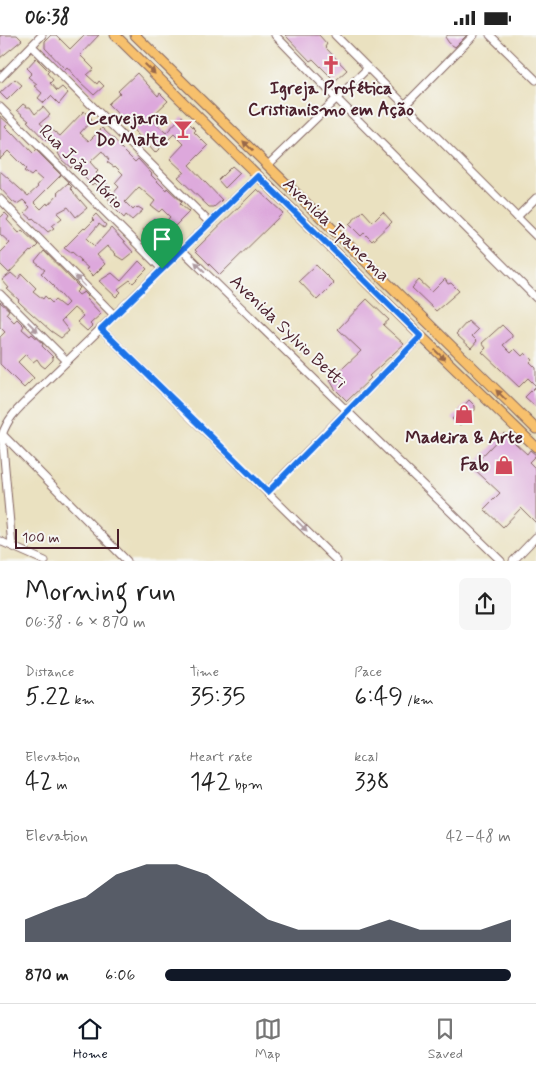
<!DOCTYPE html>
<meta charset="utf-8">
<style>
:root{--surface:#fff;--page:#f6f6f6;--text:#222;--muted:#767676;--line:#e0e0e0;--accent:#111827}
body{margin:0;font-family:Mynerve,sans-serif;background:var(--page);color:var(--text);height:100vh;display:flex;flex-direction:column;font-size:19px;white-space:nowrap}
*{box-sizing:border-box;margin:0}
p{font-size:16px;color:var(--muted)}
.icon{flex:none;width:28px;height:28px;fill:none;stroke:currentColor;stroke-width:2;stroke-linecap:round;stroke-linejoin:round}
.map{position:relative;height:526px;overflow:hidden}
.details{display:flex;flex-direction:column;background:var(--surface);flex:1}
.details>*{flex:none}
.scale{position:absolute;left:15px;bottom:12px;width:104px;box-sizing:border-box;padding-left:5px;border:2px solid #4a1f2b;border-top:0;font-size:14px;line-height:18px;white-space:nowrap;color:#4a1f2b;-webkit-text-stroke:4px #f6f6f2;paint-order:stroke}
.pin{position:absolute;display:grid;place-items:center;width:42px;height:42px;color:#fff;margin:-51px -21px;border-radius:50% 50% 50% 0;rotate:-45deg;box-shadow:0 0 5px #0007}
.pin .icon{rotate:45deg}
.round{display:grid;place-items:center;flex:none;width:52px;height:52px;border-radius:8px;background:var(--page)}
.headline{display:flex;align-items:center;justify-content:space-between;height:85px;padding:0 25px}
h1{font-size:28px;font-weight:600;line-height:38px}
.stats{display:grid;grid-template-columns:repeat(3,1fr);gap:8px;height:85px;padding:5px 25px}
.stats div{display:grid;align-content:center}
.stats b{font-size:25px;font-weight:600}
.stats small{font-size:14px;font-weight:400}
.stats p{font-size:14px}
.chart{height:140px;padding:10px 25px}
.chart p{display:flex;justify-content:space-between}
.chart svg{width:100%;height:90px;margin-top:5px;fill:var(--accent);opacity:.7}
ul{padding:0 25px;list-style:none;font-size:16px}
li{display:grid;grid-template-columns:80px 60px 1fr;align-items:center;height:38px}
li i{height:12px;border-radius:6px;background:var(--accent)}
.status{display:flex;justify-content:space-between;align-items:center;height:35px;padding:0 25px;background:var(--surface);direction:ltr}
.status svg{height:14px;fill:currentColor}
.menu{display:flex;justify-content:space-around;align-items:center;height:70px;border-top:1px solid var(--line);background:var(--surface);font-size:14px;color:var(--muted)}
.menu a{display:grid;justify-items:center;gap:2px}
.menu .current{color:var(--accent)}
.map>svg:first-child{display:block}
</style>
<div class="status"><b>06:38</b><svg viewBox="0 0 49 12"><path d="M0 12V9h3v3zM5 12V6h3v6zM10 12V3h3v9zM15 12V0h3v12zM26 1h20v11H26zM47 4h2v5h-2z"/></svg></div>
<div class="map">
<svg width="536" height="526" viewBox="0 0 536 526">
<rect width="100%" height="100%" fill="#f6f6f2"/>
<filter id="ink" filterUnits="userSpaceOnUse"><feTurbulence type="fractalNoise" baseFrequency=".02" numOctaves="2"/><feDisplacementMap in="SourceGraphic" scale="10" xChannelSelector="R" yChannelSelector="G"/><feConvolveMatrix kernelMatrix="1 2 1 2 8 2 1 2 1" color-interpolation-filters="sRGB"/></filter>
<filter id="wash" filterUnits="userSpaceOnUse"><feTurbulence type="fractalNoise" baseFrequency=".0096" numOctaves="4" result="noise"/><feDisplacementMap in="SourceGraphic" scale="20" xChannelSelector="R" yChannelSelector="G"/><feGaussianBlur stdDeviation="1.12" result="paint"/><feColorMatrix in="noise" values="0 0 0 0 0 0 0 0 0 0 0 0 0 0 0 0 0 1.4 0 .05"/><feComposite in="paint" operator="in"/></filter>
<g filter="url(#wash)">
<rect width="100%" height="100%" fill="#eae1c0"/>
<g id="blocks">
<g fill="#dda8dc">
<polygon points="0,0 17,0 22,5 0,23"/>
<polygon points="51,0 56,0 70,14 84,0 99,0 80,20 94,34 87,40 97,49 99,46 104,51 94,60 80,47 67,32 65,34 45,13 45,6"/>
<polygon points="285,0 319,0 327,9 325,12 347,35 335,46 313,24 310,26"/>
<polygon points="448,0 467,0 455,12 449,8 445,2"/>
<polygon points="36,23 49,36 47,38 53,45 50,48 57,56 62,52 68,58 59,69 51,61 44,68 38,63 42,58 34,51 37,49 28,42 32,38 27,33"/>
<polygon points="137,38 158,61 160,58 168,66 150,83 166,98 182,81 196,95 194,97 208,111 189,130 222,165 214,172 209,172 178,142 184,137 170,124 184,109 174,99 155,118 149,111 147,112 141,105 142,104 108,69 120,58 118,56"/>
<polygon points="15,44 22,50 7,65 0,58"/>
<polygon points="23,69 27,72 30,72 35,79 43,72 50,80 40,88 49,96 51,94 60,101 84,76 92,85 80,98 89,106 102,93 121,111 120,112 135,127 138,124 152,139 151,140 166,155 167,153 182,167 180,169 189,177 173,193 166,186 170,182 162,174 159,177 151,171 155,166 139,152 125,167 133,175 136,172 137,173 138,172 143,175 132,185 126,180 124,183 109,168 111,166 108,164 119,152 115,148 123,139 115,131 114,132 107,127 109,125 102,116 90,127 98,136 96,138 111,154 106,158 94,148 92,150 83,141 85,139 82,137 83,136 74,129 71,133 62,125 58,118 59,117 47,105 46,106 27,86 29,85 17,75"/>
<polygon points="0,81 8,88 5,91 13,99 14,98 33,118 36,115 61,140 34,167 41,174 47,168 48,170 58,159 57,158 68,148 72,152 70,153 74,157 74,158 87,173 76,182 68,172 57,178 62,183 52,191 54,193 48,197 33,183 32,184 25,178 30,172 23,165 17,169 13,167 0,153 0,136 28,161 38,152 37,151 42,145 34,138 31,141 24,136 26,134 8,116 0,124"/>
<polygon points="232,131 240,138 225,153 218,145"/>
<polygon points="257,154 283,178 220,240 195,215"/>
<polygon points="363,176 373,187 383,177 392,187 372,206 364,198 361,201 349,189"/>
<polygon points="5,178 9,182 7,185 19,198 22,195 38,210 31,217 30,216 9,238 0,229 0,218 10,208 0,199 0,183"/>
<polygon points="96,179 106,190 104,193 99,189 87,203 95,211 111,193 133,217 123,225 115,220 116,219 107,211 97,220 105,229 93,241 86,234 88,233 80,226 81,225 72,217 71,218 64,213 84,193 85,194 94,185 92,183"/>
<polygon points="154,183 161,190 149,201 143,195"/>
<polygon points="169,198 176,203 169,210 170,211 167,214 163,216 157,209 162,204 163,205"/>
<polygon points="44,216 80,253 76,257 79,260 84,257 88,261 86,263 101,279 90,289 92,291 87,296 77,287 83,281 74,273 61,286 69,296 61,303 51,296 22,270 18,266 19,265 7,254 9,253 2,245 11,238 18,244 22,239 36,253 33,256 43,264 45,261 52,268 55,265 64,272 68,268 54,252 55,252 41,238 45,235 35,227"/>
<polygon points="139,226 147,234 133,248 130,245 118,254 121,257 116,262 99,246 112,238 121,246"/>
<polygon points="316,230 334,248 317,265 299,246"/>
<polygon points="445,244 448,249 451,248 459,256 436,276 412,253 419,245 432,257"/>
<polygon points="367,264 389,285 383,290 404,309 369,341 371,343 347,366 335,354 330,345 361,316 338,294"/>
<polygon points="0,267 9,275 6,279 14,287 17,284 24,291 22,294 30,301 32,299 43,309 42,311 53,322 53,325 45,333 41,330 37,324 33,327 26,319 18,327 34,343 24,353 0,329 0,302 5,297 0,292"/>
<polygon points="468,286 478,295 472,301 477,306 471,313 456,299"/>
<polygon points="502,290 512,300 512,302 503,310 511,318 515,314 522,321 525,318 532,325 530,327 536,333 536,372 525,362 536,351 528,343 519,352 482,317 486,313 482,308"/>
<polygon points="469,365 475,371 475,375 460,390 452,384"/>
<polygon points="504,398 527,419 530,415 536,420 529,427 536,434 536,488 521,473 503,492 484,474 500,458 472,432"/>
</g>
</g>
</g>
<g filter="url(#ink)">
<use href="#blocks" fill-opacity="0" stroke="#82635f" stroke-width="1"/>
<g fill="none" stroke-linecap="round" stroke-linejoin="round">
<g stroke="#82635f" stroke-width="9">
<g id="minor">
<polyline points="275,0 340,67 536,263"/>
<polyline points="335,0 536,201"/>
<polyline points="490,0 536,45"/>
<polyline points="32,11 210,188"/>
<polyline points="0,43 42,0"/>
<polyline points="405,70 474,0"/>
<polyline points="0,72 162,234"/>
<polyline points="268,130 368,33"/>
<polyline points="0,164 114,280"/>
<polyline points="517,182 536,163"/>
<polyline points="182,215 501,526"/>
<polyline points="0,259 67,326"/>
<polyline points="101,294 337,526"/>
<polyline points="3,400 127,526"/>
<polyline points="267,457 421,301"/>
<polyline points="0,506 45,526"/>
<path d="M 12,511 L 2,400 C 8,384 14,378 26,366 L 258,141"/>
<polyline points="513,526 536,502"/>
</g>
</g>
<g stroke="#82635f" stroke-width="11">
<g id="major">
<polyline points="115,0 421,301 536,412"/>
<polyline points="135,0 536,394"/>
</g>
</g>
<use href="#minor" stroke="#fff" stroke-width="7"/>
<use href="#major" stroke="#f7c06c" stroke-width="9"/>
</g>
<defs><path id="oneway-solid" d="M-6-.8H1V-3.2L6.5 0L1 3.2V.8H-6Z" transform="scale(1.25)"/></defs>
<g fill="#986748">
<use href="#oneway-solid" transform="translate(150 34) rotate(45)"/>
<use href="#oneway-solid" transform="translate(248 111) rotate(-136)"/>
<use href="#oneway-solid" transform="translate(440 320) rotate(44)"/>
<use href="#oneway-solid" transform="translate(501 360) rotate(-135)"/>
</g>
<g fill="#ae9aa0">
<use href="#oneway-solid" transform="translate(200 232) rotate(-136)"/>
<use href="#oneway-solid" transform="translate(80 246) rotate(-134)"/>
<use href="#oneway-solid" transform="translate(33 292) rotate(45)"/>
<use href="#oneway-solid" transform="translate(302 491) rotate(44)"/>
</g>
</g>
<g fill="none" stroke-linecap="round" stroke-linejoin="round" filter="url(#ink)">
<g stroke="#fff" stroke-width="10">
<polygon id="route" points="258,141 421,301 268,457 101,294"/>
</g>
<use href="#route" stroke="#1a73e8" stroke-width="6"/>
</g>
<defs>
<g id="church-bare" transform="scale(1.5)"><path d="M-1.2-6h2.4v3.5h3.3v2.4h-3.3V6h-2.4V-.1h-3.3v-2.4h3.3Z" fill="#d1495b" stroke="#f6f6f2" stroke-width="2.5" paint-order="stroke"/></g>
<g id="bar-bare" transform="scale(1.5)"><path d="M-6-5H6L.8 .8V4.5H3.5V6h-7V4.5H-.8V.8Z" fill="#d1495b" stroke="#f6f6f2" stroke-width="2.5" paint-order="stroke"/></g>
<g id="shop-bare" transform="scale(1.5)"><path d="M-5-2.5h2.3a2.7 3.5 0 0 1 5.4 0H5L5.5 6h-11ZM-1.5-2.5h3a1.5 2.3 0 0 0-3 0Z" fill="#d1495b" stroke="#f6f6f2" stroke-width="2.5" paint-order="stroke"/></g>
</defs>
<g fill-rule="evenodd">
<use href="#church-bare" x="331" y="30"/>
<use href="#bar-bare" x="183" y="94"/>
<use href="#shop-bare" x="464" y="379"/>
<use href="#shop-bare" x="504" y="430"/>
</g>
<g text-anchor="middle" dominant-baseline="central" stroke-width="4" stroke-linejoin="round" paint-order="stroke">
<g font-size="18" font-weight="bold" fill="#4a1f2b" stroke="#f6f6f2">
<text x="331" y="54">Igreja Profética<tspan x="331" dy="21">Cristianismo em Ação</tspan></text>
<text x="168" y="84" text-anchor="end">Cervejaria<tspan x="168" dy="21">Do Malte</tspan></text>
<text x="464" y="403">Madeira &amp; Arte</text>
<text x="489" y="430" text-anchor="end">Fab</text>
</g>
<g font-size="18" fill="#4a1f2b" stroke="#f6f6f2">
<text transform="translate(81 132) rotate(45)">Rua João Flório</text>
<text transform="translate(336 195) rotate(44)">Avenida Ipanema</text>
<text transform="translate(288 297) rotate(44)">Avenida Sylvio Betti</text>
</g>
</g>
</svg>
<div class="scale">100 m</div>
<div class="pin" style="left:162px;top:234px;background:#1e9e55"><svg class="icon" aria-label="arrive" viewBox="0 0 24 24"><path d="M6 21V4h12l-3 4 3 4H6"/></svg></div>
</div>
<section class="details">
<div class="headline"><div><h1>Morning run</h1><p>06:38 · 6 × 870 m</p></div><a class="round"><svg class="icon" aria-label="share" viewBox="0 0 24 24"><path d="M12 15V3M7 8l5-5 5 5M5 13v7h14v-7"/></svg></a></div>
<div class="stats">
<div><p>Distance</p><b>5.22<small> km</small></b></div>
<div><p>Time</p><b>35:35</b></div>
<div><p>Pace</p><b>6:49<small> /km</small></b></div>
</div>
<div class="stats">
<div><p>Elevation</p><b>42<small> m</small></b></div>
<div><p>Heart rate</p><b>142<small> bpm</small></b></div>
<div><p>kcal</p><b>338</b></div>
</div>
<div class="chart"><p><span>Elevation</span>42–48 m</p>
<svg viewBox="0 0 160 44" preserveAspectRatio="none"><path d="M0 44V33L10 27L20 22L30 11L40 6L50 6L60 11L70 22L80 33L90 38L100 38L110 38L120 33L130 38L140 38L150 38L160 33V44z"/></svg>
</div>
<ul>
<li><b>870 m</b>6:06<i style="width:100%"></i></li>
</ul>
</section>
<nav class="menu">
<a class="current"><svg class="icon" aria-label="home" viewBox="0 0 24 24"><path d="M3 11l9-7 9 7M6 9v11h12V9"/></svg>Home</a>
<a><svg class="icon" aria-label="map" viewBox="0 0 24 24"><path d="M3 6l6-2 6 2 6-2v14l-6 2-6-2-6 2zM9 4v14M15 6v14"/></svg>Map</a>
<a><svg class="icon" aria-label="saved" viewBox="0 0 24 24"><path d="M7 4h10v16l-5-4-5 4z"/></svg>Saved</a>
</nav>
